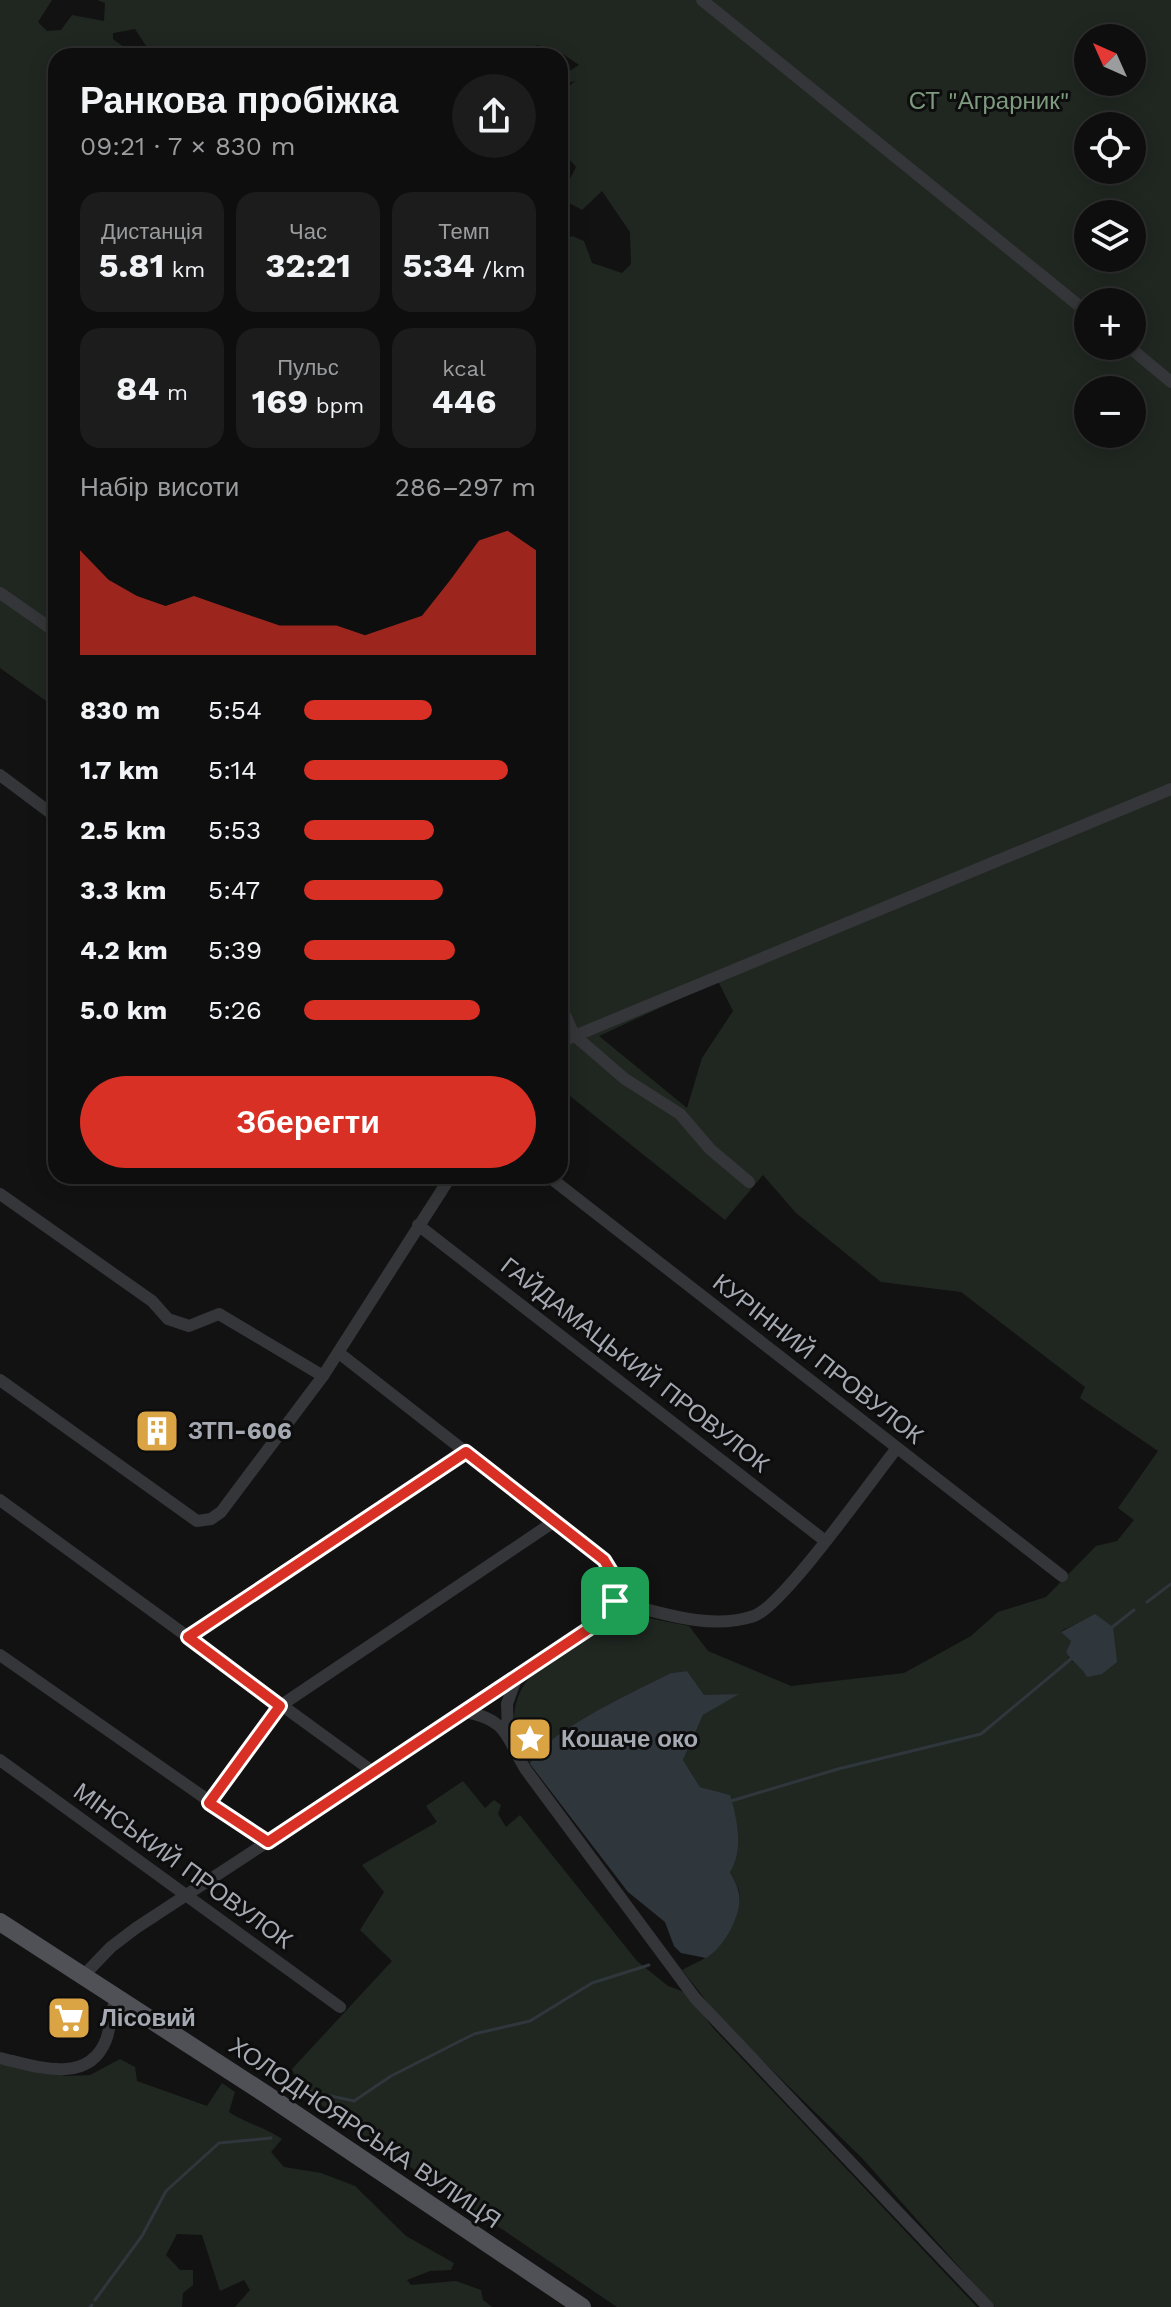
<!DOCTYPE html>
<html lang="uk">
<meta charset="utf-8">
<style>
:root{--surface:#0e0e0e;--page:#1c1c1c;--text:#f1f3f6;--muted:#9b9c9e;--line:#2e2e2e;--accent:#d93025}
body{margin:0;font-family:"Work Sans",sans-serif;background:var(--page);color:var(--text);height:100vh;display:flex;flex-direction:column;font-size:30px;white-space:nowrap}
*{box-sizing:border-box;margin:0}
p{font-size:26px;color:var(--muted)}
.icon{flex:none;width:44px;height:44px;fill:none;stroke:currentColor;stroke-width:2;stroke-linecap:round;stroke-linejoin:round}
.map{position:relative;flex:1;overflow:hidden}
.details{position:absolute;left:48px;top:48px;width:520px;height:1136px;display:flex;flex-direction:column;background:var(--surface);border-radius:24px;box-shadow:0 4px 20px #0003,0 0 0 2px var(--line)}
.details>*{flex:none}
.needle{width:52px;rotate:315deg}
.controls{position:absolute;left:1074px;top:24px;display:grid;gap:16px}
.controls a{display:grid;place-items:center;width:72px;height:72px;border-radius:50%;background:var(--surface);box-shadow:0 4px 20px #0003,0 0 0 2px var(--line);font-size:40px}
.pin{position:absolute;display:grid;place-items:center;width:68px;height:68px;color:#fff;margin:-34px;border-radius:16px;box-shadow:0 4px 12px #0006}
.round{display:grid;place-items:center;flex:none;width:84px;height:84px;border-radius:42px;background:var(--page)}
.headline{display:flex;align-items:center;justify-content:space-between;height:136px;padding:0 32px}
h1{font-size:36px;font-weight:700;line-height:60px}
.figures{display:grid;grid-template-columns:repeat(3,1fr);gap:12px;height:136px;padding:8px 32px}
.figures div{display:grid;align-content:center;border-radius:20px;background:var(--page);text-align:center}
.figures b{font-size:34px;font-weight:700}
.figures small{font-size:22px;font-weight:400}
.figures p{font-size:22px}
.chart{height:224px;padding:16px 32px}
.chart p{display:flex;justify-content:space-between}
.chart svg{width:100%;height:144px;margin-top:8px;fill:var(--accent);opacity:.7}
.button{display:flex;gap:16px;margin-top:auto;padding:16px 32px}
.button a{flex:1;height:92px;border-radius:48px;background:var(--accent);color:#fff;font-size:32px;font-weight:700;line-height:92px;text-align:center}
ul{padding:0 32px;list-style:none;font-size:26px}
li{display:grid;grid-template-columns:128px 96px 1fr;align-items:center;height:60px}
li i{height:20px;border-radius:10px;background:var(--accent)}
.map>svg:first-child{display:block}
</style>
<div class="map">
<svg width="1171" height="2307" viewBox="0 0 1171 2307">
<rect width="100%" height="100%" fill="#121213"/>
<g fill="#202721" fill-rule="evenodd">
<path d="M 0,0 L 52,0 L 38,22 L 47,31 L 61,30 L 72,15 L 104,21 L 105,3 L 97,0 L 1171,0 L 1171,2307 L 995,2307 L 862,2158 L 724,2023 L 682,1970 C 712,1955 721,1952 732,1921 C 736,1911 741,1901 739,1891 C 737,1883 730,1877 730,1868 C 731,1840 740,1824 729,1795 L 700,1787 L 683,1760 L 703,1715 L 738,1694 L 704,1696 L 687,1671 L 671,1673 C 640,1689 542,1735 530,1764 C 526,1753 517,1740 515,1729 C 506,1668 579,1640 622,1613 L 689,1626 L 708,1651 L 791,1686 L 904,1673 L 971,1636 L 998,1612 L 1046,1597 L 1096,1546 L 1117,1541 L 1134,1520 L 1118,1508 L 1158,1451 L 1080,1398 L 1085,1387 L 961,1292 L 881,1282 L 796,1213 L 763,1175 L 725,1220 L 560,1088 L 560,246 L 572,236 L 584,241 L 592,263 L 622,273 L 631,264 L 630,232 L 602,191 L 582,210 L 560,198 L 576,167 L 568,158 L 560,159 L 560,94 L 575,81 L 560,85 L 560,77 L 579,65 L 563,54 L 538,45 L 510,56 L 176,56 L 163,48 L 150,52 L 135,29 L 113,33 L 113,39 L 136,56 L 56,56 L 56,708 L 0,668 ZM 1088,38 L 1132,38 L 1132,82 L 1088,82 ZM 1088,126 L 1132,126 L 1132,170 L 1088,170 ZM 1088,214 L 1132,214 L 1132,258 L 1088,258 ZM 1088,302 L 1132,302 L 1132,346 L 1088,346 ZM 1088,390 L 1132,390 L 1132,434 L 1088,434 ZM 718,981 L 733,1011 L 702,1058 L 687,1108 L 599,1036 ZM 1095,1615 L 1113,1627 L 1083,1669 L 1070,1660 L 1066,1652 L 1071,1641 L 1061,1631 Z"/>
<polygon points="463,1781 485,1808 494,1800 501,1805 498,1814 506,1827 520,1815 637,1961 668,1986 687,1993 713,2028 977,2307 617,2307 338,2118 299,2087 292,2069 392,1961 360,1930 384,1892 362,1865 437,1822 426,1806"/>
<path d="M 120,2059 L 135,2067 L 137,2081 L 207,2106 L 222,2083 L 235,2092 L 229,2112 C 247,2124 265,2127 282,2139 L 271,2152 L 284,2167 L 321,2173 L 355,2186 L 406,2236 L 454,2263 L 451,2270 L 430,2271 L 407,2280 L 411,2285 L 456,2281 L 481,2290 L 483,2300 L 492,2307 L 235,2307 L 250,2290 L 244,2280 L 220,2291 L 202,2235 L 177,2234 L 166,2255 L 180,2270 L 193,2270 L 193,2285 L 183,2293 L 182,2307 L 0,2307 L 0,2064 L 66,2076 L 90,2075 Z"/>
</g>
<g fill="#2f363c">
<path d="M 1095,1614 L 1113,1627 L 1117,1662 L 1102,1674 L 1087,1677 C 1082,1666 1071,1663 1066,1652 L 1071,1641 L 1061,1632 Z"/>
<path d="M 687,1671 L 704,1695 L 739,1694 L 703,1715 L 683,1760 L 700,1787 L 730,1795 C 737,1818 744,1850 730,1872 C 732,1877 737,1884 738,1890 C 745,1911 724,1948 706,1958 L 681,1953 L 674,1946 L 665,1922 L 628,1892 L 530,1764 C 542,1734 639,1689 671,1673 Z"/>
</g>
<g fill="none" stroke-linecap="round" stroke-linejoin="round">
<g stroke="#2f363c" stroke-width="3">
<polyline points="1147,1602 1171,1584"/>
<polyline points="1111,1628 1134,1610"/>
<polyline points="731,1801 838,1769 981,1734 1071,1659"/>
<polyline points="308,2091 354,2101 391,2076 474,2034 530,2021 592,1983 649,1965"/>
<polyline points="95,2300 142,2236 166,2191 219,2143 271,2138"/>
<polyline points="90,2307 92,2305"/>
</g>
<g stroke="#353639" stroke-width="12">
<polyline points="702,0 1088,313"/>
<polyline points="1128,346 1171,382"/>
<polyline points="0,593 56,632"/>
<polyline points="0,775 56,817"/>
<polyline points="560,1004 574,1035 625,1079 680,1114 710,1149 749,1182"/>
<polyline points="560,1042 1171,789"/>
<polyline points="548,1176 1062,1576"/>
<polyline points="0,1194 152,1301 168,1319 189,1326 219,1314 323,1376"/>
<polyline points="418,1225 824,1540"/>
<polyline points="0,1380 197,1521 211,1519 221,1512 323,1376 451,1176"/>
<polyline points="0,1500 372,1771"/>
<path d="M 615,1601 C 659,1612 709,1631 754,1616 C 783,1606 872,1479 897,1448"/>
<polyline points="188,1637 466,1452"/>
<polyline points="0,1655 268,1842"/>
<path d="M 466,1712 C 508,1720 506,1737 526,1770 L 695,1998 L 988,2307"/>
<polyline points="508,1732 507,1704 516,1679"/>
<polyline points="0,1760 340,2007"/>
<polyline points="209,1803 280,1706 555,1521"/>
<polyline points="83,1976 111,1947 136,1928 516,1679 599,1622 615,1601 612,1573 604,1560 339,1353"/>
<path d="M 0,2058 C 35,2066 88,2086 106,2040 C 111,2027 111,2011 116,1997"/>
</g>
<polyline stroke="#4f5156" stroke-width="18" points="0,1922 267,2095 582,2307"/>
</g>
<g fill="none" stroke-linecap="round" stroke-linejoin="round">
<g stroke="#fff" stroke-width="16">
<polygon id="route" points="466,1452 604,1560 612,1573 615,1601 599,1622 268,1842 209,1803 280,1706 188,1637"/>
</g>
<use href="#route" stroke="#d93025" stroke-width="10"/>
</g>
<defs>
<g id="building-square" transform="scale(2.3)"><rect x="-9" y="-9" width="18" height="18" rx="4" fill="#daa343" stroke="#0d0d0e"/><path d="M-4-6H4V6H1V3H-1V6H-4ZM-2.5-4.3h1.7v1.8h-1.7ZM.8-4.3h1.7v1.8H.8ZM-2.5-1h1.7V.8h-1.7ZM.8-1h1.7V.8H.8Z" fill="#fff"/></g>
<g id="sight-square" transform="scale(2.3)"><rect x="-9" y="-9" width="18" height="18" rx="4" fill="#daa343" stroke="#0d0d0e"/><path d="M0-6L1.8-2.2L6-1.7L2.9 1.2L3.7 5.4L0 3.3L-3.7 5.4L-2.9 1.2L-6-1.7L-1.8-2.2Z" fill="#fff"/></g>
<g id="supermarket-square" transform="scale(2.3)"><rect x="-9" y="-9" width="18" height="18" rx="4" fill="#daa343" stroke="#0d0d0e"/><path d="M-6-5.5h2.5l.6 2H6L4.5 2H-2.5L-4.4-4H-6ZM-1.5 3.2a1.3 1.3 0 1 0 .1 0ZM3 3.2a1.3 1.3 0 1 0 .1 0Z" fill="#fff"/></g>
</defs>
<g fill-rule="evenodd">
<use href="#building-square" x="157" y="1431"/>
<use href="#sight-square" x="530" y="1739"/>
<use href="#supermarket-square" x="69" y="2018"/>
</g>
<g text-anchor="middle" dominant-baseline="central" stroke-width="6" stroke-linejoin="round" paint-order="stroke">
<g font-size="24" fill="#7e9a7f" stroke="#0d0d0e">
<text x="989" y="101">СТ "Аграрник"</text>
</g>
<g font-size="24" fill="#a5a9b2" stroke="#0d0d0e">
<text transform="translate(818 1359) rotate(38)">КУРІННИЙ ПРОВУЛОК</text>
<text transform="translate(635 1365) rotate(38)">ГАЙДАМАЦЬКИЙ ПРОВУЛОК</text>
<text transform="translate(183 1866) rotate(36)">МІНСЬКИЙ ПРОВУЛОК</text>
<text transform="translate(365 2133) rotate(34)">ХОЛОДНОЯРСЬКА ВУЛИЦЯ</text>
</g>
<g font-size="24" font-weight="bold" fill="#a5a9b2" stroke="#0d0d0e" text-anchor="start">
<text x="188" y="1431">ЗТП-606</text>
<text x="561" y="1739">Кошаче око</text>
<text x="100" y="2018">Лісовий</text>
</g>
</g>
</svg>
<div class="controls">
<a><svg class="needle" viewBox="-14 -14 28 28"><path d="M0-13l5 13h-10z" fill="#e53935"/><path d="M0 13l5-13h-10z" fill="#9b9c9e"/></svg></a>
<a><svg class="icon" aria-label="locate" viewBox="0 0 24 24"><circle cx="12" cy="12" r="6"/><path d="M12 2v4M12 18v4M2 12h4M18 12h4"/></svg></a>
<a><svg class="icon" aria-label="layers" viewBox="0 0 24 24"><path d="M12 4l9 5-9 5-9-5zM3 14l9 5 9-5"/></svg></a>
<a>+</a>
<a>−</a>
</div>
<div class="pin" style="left:615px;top:1601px;background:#1e9e55"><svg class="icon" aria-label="arrive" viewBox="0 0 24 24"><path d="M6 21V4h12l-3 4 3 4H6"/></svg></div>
<section class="details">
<div class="headline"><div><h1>Ранкова пробіжка</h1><p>09:21 · 7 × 830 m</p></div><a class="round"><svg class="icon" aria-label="share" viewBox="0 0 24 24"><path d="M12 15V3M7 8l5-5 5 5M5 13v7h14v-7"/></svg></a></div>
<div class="figures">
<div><p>Дистанція</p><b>5.81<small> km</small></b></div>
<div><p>Час</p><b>32:21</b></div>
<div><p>Темп</p><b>5:34<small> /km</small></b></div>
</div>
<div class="figures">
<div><b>84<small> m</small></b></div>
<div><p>Пульс</p><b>169<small> bpm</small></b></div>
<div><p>kcal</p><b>446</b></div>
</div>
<div class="chart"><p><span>Набір висоти</span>286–297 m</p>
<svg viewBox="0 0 160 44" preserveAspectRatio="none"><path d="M0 44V12L10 21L20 26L30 29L40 26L50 29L60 32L70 35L80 35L90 35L100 38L110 35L120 32L130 21L140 9L150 6L160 12V44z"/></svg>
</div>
<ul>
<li><b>830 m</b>5:54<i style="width:55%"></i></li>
<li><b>1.7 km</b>5:14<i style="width:88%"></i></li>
<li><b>2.5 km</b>5:53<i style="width:56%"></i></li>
<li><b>3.3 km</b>5:47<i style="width:60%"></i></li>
<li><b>4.2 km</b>5:39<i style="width:65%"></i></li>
<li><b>5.0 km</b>5:26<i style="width:76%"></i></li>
</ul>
<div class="button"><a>Зберегти</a></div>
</section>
</div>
